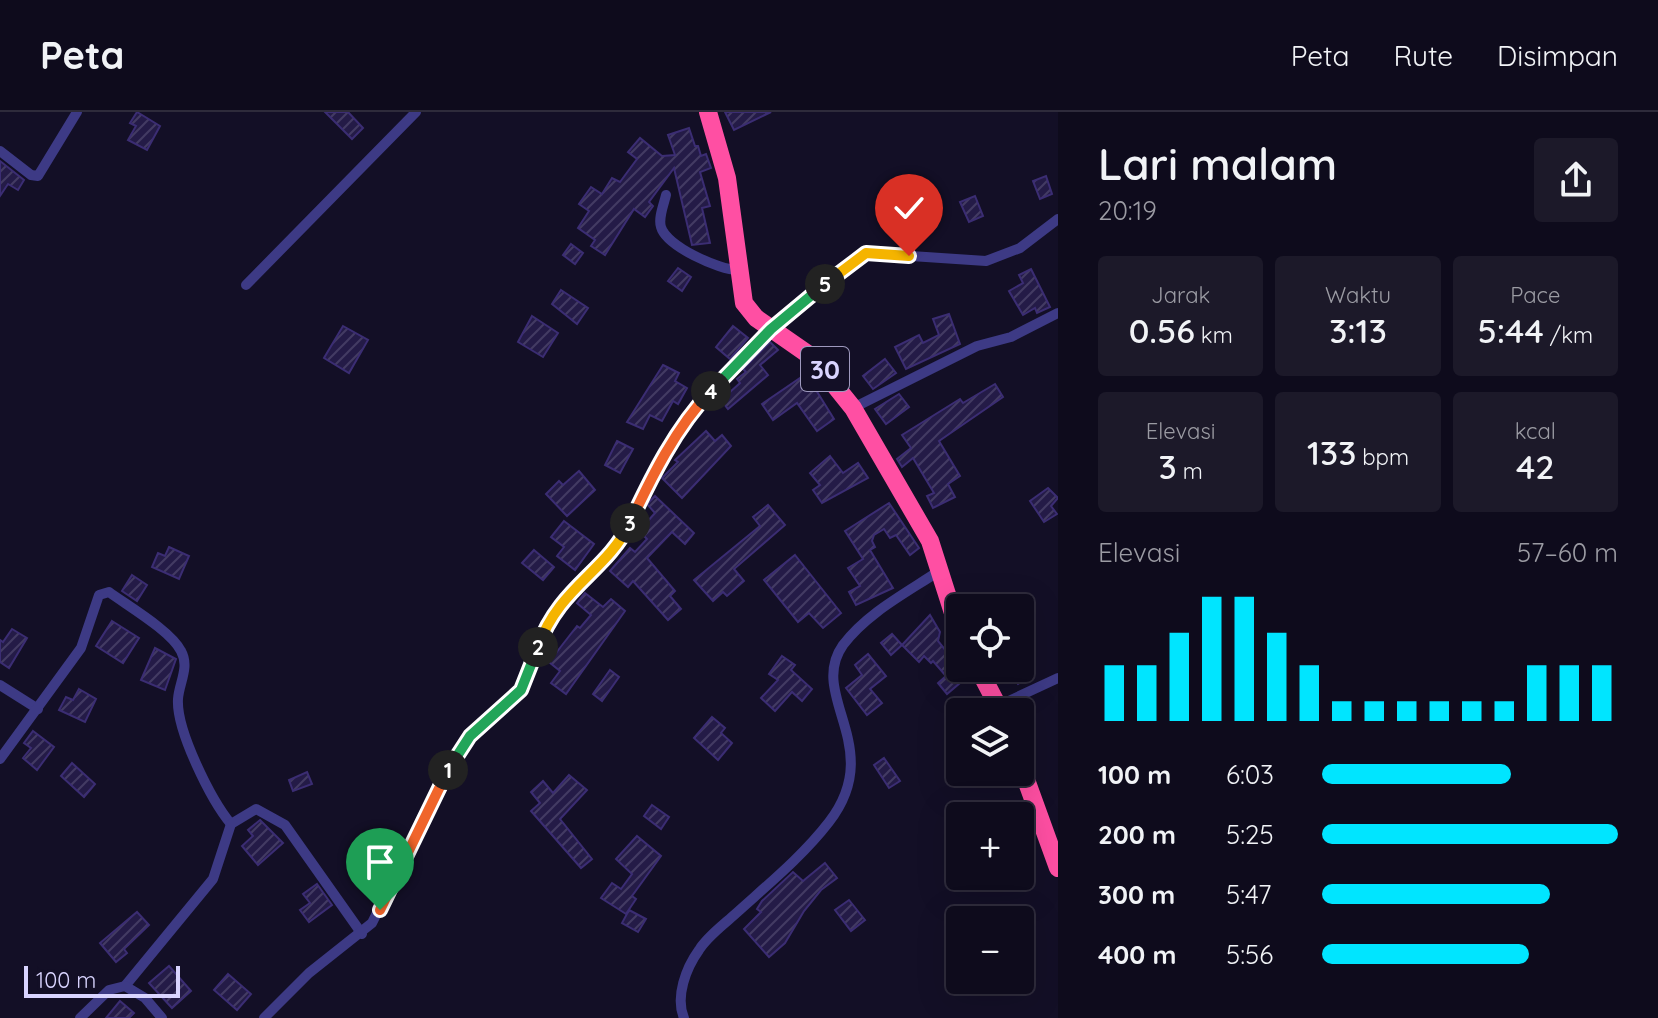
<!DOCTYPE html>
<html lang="id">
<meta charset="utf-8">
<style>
:root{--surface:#0e0b1c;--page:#1c1929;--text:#f1f3f6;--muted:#9b9ba3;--line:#2e2b3b;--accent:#00e5ff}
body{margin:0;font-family:Quicksand,sans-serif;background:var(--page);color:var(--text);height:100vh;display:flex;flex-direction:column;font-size:30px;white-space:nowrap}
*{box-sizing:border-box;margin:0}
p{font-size:26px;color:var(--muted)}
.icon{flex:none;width:44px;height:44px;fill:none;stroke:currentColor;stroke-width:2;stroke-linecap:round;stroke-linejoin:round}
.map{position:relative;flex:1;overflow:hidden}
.details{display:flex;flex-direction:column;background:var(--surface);width:600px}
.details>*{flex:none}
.controls{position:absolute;left:946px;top:482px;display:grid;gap:16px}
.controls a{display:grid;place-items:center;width:88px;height:88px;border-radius:8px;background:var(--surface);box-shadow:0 8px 32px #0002,0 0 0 2px var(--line);font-size:40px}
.scale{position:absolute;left:24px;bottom:20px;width:156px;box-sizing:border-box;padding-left:8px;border:4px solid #d9d4ff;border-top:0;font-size:22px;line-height:28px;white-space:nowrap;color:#d9d4ff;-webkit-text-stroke:6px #130f26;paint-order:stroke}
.pin{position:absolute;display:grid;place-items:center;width:68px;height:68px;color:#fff;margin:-82px -34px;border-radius:50% 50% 50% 0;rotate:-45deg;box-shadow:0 0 8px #0007}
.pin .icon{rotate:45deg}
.km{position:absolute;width:40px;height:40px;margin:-20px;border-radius:50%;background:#222;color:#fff;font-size:22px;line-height:40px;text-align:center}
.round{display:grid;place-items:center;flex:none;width:84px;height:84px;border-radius:8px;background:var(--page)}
.summary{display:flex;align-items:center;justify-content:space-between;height:136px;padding:0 40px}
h1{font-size:44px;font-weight:600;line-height:60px}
.metrics{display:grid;grid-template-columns:repeat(3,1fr);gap:12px;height:136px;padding:8px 40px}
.metrics div{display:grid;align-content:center;border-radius:8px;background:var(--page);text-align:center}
.metrics b{font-size:34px;font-weight:600}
.metrics small{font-size:22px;font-weight:400}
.metrics p{font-size:22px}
.chart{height:224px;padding:16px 40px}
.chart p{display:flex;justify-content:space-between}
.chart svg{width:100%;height:144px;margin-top:8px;stroke:var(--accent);stroke-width:6}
ul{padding:0 40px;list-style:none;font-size:26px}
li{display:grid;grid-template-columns:128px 96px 1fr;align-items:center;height:60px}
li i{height:20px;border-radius:10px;background:var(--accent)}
header{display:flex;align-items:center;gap:48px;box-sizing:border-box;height:112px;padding:0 40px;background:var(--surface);border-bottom:2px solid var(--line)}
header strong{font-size:38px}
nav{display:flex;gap:44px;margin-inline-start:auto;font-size:28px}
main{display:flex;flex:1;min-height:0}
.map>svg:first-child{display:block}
</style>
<header>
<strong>Peta</strong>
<nav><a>Peta</a><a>Rute</a><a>Disimpan</a></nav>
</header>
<main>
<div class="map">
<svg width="1058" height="906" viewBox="0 0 1058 906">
<defs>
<pattern id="building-hatch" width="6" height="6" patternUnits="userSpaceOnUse" patternTransform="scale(2)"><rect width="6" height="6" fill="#241b47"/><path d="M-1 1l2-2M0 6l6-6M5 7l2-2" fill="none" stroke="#433b63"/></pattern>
</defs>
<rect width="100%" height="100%" fill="#130f26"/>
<g fill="url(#building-hatch)" stroke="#3b2d73" stroke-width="2">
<polygon points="137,0 160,14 147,38 128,28 136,14 130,11"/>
<polygon points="325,0 348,0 363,16 352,27"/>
<polygon points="725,0 771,0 734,18"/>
<polygon points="689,16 695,34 698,34 701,44 706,42 711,56 700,60 710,94 702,96 710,131 692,133 674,56 649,90 653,94 645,105 634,97 605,143 591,134 595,128 578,116 589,99 579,92 591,75 602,82 612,66 620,70 637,47 628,40 640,26 662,44 675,43 668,23"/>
<polygon points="0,49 24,68 18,78 8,72 0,84"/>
<polygon points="1046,64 1052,82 1040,87 1033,69"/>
<polygon points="975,84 983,104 969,110 960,90"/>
<polygon points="571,132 583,141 575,152 563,143"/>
<polygon points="678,156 691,165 682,179 668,169"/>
<polygon points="1031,157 1050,195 1037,201 1035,196 1023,203 1009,179 1023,171 1019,163"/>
<polygon points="561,178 588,196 577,212 552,192"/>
<polygon points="949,202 960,232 906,257 895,235 919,223 923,231 939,223 933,207"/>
<polygon points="532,204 558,221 543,245 518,230"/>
<polygon points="343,214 368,228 349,261 324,246"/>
<polygon points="733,214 748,226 730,247 716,235"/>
<polygon points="770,230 778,238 760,253 768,263 728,297 721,288 740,271 737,267 746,260 743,257"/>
<polygon points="885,247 896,261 873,277 863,264"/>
<polygon points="663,253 679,261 675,269 687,276 678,292 673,289 662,309 650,303 643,317 627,310"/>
<polygon points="806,262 834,307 817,319 797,291 773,308 762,292"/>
<polygon points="995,272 1003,285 939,329 960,364 948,372 955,385 933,396 927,384 934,381 913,346 902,355 897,347 911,336 902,323 960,287 963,291"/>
<polygon points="899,282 909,295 886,312 875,297"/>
<polygon points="706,319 715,329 722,323 731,334 682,386 662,366 678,350 675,348"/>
<polygon points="617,329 633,337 620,361 605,353"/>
<polygon points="830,344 843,361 858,351 868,366 822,391 813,378 820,373 810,361"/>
<polygon points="579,359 595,378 567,404 546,382 559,369 563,373"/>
<polygon points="1048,376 1058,386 1051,394 1057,402 1044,410 1030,389"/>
<polygon points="655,384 694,421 685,432 672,420 647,446 675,479 670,484 681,497 668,508 633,469 628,475 610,459 630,436 635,440 647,427 639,419 655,401 647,392"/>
<polygon points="889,391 919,436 910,443 896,423 890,426 884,417 874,423 872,429 875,435 870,438 893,476 856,493 849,480 860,474 848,456 863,447 845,419"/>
<polygon points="768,393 785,413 734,457 744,469 727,484 723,480 713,489 694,468 760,414 753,405"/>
<polygon points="564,409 594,432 575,458 557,444 564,435 551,425"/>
<polygon points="169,435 189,444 179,467 152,455 158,441 165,444"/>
<polygon points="534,438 554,455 543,468 522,451"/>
<polygon points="795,443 841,501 823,516 809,501 798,510 764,468"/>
<polygon points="132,463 147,473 137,489 122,479"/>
<polygon points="585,481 603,495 611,487 625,499 566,582 551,571 560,559 549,550 577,514 580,516 591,503 577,491"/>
<polygon points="930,503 940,520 938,529 967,565 947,582 938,571 946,564 933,549 931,551 924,544 919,550 902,533"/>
<polygon points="112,509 139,526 123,551 96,534"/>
<polygon points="12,517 27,526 9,556 0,550 0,528 3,530"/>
<polygon points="892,522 902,533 891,543 881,531"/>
<polygon points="155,536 176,547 165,578 141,568"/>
<polygon points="868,542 886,564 870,577 882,591 867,603 846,576 862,563 855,553"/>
<polygon points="782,544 795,553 791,558 812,577 802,589 792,580 775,599 761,586 778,568 769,562"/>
<polygon points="1020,546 1031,564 1018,572 1011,561 1004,566 998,556 1020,556"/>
<polygon points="610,558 619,565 602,589 593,582"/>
<polygon points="79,577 96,587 85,610 59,598 66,585 73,588"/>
<polygon points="712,605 725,616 721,621 732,631 718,648 694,626"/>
<polygon points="33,619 54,635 37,658 23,646 31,636 24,631"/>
<polygon points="884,646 900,669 889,676 874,653"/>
<polygon points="72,651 95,672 84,685 61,664"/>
<polygon points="960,653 960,660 976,660 953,673 946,661"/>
<polygon points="307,660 312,672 293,679 289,668"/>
<polygon points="569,663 587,678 560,707 592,747 581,756 531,699 540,691 531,680 543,669 553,681"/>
<polygon points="652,693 669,705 661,717 644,704"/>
<polygon points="260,708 283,731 258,753 242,734 253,724 248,718"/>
<polygon points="637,724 661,744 632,784 636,787 626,802 601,786 612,771 621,777 632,762 616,747"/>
<polygon points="825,751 837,766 821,778 804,799 785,831 769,845 744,817 761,800 757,797 762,789 793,760 803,769"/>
<polygon points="317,772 332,793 309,810 300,798 310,791 303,782"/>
<polygon points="849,788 865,808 851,819 835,798"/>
<polygon points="629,798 646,807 638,820 622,811"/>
<polygon points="137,800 149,813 124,837 127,841 116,850 100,831"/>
<polygon points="169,854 191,879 172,896 149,871"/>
<polygon points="228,862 251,882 237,898 214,878"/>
<polygon points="120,889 134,901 129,906 106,906"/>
</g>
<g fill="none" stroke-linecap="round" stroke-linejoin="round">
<g stroke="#3d3a85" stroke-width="10">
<polyline points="0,39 31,63 38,64 77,0"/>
<path d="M 666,83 C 664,92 658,106 661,115 C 666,134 719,158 738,158"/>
<polyline points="246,173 416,0"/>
<polyline points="853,296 977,234 1011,225 1058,201"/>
<polyline points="0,573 38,597"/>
<polyline points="998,594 1058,566"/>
<path d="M 0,647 L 81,536 L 99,483 L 109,480 C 128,494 171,519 181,539 C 190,555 179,571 178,587 C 176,618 211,688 231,712"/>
<polyline points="125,874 213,767 231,712 256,697 285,713 362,822"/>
<polyline points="80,906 109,878 125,874 145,886 162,906"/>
<polyline points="264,906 309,861 372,811 453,648 470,624 498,602 521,578 555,500 573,475 619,429 650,368 700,290 771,217 866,141 986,149 1020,136 1058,107"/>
<path d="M 684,906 C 675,885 686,856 699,838 C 707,825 722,814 733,804 C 766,774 802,745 829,710 C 887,635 807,584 843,533 C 867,501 906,481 939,459"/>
</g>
<g stroke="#ff4fa3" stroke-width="18">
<polyline points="708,0 727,66 744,191 756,206 812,245 853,296 930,429 960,523"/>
<polyline points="978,556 1001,600"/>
<polyline points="1020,651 1058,756"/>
</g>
</g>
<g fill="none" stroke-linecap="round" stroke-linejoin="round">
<g stroke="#fff" stroke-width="16">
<polyline id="split-1" points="380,798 448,658"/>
</g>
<g stroke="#fff" stroke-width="16">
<polyline id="split-2" points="448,658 470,624 521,578 538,535"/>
</g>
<g stroke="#fff" stroke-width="16">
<path id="split-3" d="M 538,535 C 559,475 606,460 630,411"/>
</g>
<g stroke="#fff" stroke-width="16">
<path id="split-4" d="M 630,411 C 651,366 676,315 711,279"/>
</g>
<g stroke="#fff" stroke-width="16">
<polyline id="split-5" points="711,279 771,217 825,172"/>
</g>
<g stroke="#fff" stroke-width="16">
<polyline id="split-6" points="825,172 866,141 909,144"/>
</g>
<use href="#split-1" stroke="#f0652b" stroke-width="10"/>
<use href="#split-2" stroke="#22a559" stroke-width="10"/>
<use href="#split-3" stroke="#f5b400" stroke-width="10"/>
<use href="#split-4" stroke="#f0652b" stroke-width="10"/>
<use href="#split-5" stroke="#22a559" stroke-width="10"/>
<use href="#split-6" stroke="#f5b400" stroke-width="10"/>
</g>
<g text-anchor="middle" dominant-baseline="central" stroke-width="6" stroke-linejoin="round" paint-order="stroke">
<rect fill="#130f26" stroke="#9e99be" stroke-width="2" x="801" y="235" width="48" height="44" rx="6"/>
<g font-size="26" font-weight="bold" fill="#d9d4ff">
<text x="825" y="257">30</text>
</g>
</g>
</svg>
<div class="controls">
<a><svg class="icon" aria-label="locate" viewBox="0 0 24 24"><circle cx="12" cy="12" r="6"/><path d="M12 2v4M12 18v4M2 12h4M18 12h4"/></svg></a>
<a><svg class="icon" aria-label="layers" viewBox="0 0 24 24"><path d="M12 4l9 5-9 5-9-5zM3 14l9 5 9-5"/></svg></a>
<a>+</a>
<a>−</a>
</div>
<div class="scale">100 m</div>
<div class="pin" style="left:380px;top:798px;background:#1e9e55"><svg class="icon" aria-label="arrive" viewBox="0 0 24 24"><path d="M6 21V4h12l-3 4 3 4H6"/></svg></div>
<div class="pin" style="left:909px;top:144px;background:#d93025"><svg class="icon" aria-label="check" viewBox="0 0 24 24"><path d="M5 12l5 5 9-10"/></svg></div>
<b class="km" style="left:448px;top:658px">1</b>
<b class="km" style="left:538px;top:535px">2</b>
<b class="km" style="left:630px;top:411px">3</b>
<b class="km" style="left:711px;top:279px">4</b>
<b class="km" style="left:825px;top:172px">5</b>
</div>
<section class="details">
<div class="summary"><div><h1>Lari malam</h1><p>20:19</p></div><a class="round"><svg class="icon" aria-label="share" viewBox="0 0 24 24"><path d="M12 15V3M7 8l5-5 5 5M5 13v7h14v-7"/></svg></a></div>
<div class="metrics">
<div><p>Jarak</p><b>0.56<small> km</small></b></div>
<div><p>Waktu</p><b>3:13</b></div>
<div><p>Pace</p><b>5:44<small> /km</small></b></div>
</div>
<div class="metrics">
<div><p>Elevasi</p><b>3<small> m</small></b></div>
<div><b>133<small> bpm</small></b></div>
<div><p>kcal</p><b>42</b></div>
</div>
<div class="chart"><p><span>Elevasi</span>57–60 m</p>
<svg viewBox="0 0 160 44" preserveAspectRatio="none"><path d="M5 44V27M15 44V27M25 44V17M35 44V6M45 44V6M55 44V17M65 44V27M75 44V38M85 44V38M95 44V38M105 44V38M115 44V38M125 44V38M135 44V27M145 44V27M155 44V27"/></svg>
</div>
<ul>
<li><b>100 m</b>6:03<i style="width:64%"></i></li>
<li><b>200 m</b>5:25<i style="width:100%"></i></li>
<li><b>300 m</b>5:47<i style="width:77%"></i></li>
<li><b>400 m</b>5:56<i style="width:70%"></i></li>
</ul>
</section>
</main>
